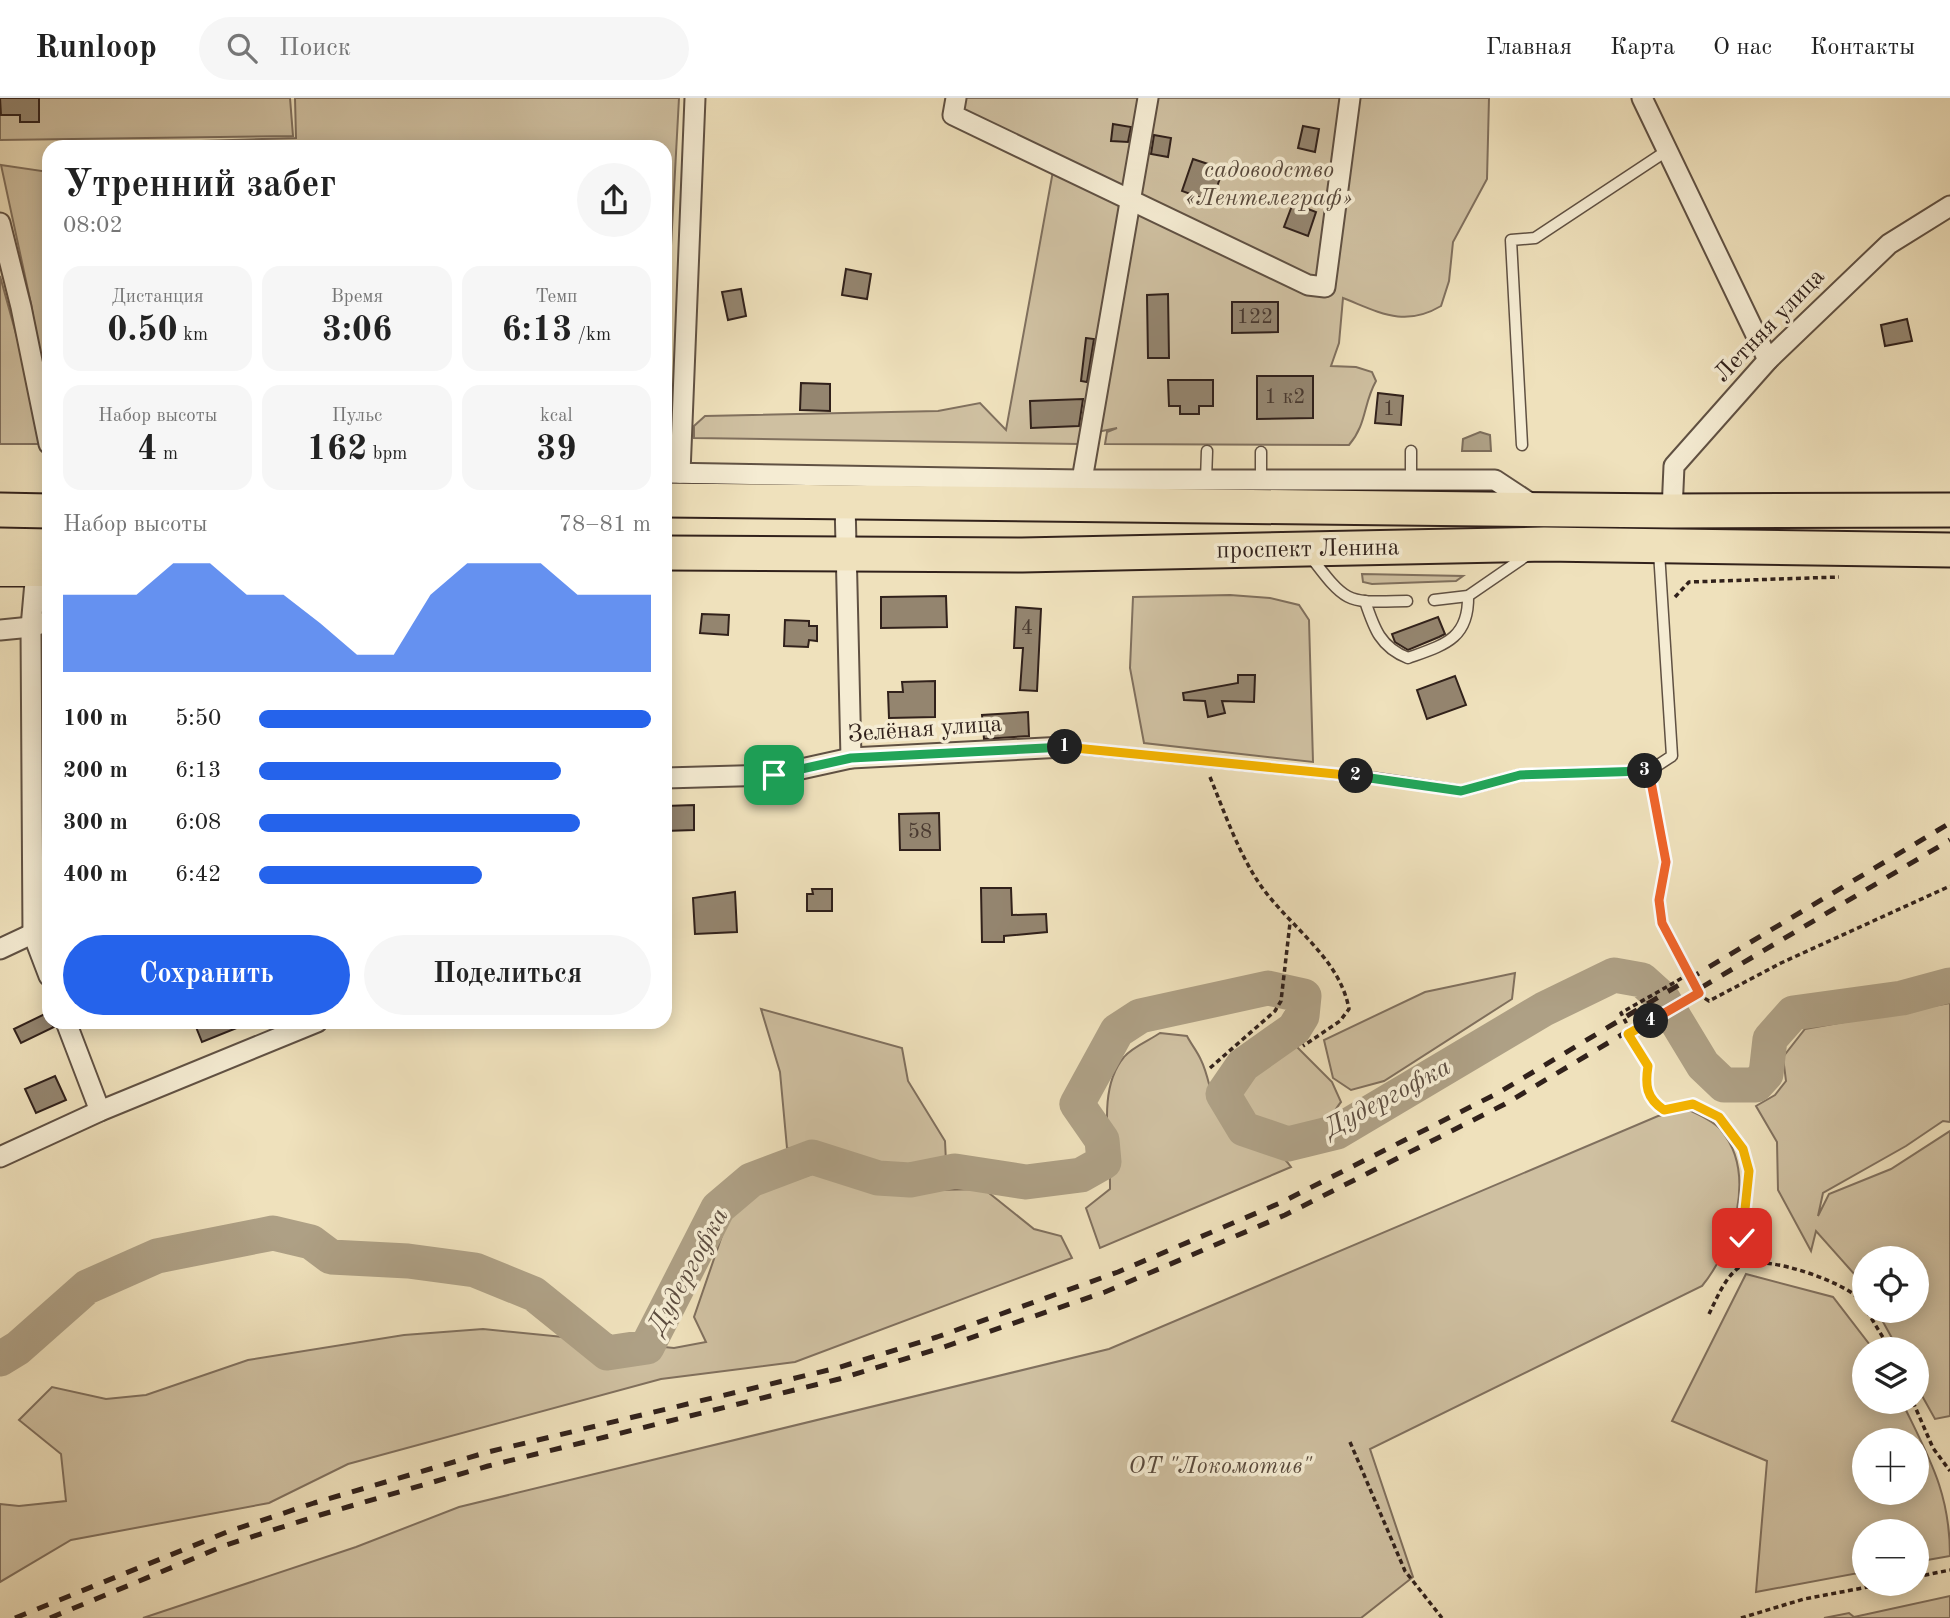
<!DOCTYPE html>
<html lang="ru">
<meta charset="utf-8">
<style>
:root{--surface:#fff;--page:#f6f6f6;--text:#222;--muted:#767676;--line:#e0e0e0;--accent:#2563eb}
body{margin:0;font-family:"Old Standard TT",serif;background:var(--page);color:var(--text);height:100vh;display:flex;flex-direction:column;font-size:26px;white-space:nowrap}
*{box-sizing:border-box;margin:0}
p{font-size:23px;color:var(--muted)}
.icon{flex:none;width:38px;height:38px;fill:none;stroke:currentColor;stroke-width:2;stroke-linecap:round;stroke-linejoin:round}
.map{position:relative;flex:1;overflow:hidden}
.drawer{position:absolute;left:42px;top:42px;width:630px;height:889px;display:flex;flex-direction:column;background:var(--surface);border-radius:21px;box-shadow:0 4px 18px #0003}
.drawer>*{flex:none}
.fabs{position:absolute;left:1852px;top:1148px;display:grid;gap:14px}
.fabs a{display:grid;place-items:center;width:77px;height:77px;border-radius:50%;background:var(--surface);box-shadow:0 4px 18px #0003;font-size:35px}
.pin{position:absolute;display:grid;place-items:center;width:60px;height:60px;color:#fff;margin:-30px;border-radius:14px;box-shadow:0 4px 10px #0006}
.km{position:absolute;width:35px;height:35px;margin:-18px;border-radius:50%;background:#222;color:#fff;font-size:19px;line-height:35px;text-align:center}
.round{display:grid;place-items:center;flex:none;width:74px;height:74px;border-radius:37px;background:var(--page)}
.summary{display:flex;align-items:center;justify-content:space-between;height:119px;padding:0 21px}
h1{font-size:38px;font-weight:600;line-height:52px}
.figures{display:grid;grid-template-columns:repeat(3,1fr);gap:10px;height:119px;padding:7px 21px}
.figures div{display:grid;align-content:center;border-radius:18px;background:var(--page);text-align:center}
.figures b{font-size:35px;font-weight:600}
.figures small{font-size:19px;font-weight:400}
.figures p{font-size:19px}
.chart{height:196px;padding:14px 21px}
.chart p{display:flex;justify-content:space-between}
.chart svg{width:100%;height:126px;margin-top:7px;fill:var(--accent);opacity:.7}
.action{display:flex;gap:14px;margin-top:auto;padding:14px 21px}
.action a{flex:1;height:80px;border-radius:42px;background:var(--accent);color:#fff;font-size:28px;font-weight:600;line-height:80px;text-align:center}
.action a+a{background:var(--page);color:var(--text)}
ul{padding:0 21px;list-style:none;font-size:23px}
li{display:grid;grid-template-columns:112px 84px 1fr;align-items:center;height:52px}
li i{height:18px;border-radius:9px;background:var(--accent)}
header{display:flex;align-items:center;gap:42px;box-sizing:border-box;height:98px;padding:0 35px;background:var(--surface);border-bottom:2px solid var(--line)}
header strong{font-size:33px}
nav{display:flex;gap:38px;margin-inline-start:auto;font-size:24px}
.search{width:490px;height:63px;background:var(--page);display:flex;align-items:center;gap:18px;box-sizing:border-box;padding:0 24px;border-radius:38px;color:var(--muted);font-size:26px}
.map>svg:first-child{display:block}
</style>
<header>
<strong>Runloop</strong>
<div class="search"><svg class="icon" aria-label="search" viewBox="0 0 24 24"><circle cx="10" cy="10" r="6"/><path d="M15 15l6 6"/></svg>Поиск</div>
<nav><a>Главная</a><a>Карта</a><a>О нас</a><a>Контакты</a></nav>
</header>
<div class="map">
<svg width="1950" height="1520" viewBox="0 0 1950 1520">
<rect width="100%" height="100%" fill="#efe1bc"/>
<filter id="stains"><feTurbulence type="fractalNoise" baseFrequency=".00286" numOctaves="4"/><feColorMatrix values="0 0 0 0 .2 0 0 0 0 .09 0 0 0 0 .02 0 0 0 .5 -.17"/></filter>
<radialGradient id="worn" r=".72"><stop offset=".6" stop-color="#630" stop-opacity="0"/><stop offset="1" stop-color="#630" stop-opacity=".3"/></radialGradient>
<g fill="#cfc0a1" stroke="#80705e" stroke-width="2" fill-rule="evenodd">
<polygon points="0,0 290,0 293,38 0,42"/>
<polygon points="295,0 679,0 668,203 665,203 665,49 105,49 107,46 296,40"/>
<path d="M 951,0 L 1489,0 L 1487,81 L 1453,144 L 1449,183 L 1441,208 C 1404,230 1379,214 1343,200 L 1339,245 L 1331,268 L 1356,269 L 1372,274 L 1376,283 C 1363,306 1367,326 1349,347 L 1105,346 L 1107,334 L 1117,330 L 1082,337 L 1079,346 L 694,340 L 694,328 L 705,318 L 938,313 L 980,305 L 1006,332 L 1053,73 L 950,23 Z"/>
<polygon points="1,67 49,74 49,284 41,267 31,206"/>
<polygon points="0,178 39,319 38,346 0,346"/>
<polygon points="1362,476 1463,478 1456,483 1372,486 1363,484"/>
<polygon points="1230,497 1270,500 1299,507 1309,522 1313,664 1144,645 1130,570 1133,499"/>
<polygon points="1515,875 1512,901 1384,983 1351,992 1333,980 1324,942 1425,894"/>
<polygon points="1950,905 1950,1024 1943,1023 1906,1048 1823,1095 1818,1118 1829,1096 1891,1071 1950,1033 1950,1318 1935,1321 1916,1287 1916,1251 1898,1251 1877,1213 1916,1213 1916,1160 1864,1160 1864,1187 1816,1133 1811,1153 1778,1092 1777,1044 1756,1008 1775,997 1786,983 1783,959 1805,931"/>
<path d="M 761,911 L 902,950 L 908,983 L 945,1043 L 946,1064 C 933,1068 917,1075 904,1075 C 864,1076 827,1052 787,1050 L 780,974 Z"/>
<path d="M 1160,935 L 1187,938 C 1191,946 1197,953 1201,962 C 1211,982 1211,1011 1227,1028 C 1248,1050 1273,1043 1291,1069 L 1100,1150 L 1086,1110 L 1110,1091 C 1111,1051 1096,992 1124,959 C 1132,949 1150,942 1160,935 Z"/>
<path d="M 1293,945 L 1332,984 L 1341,1004 C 1335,1011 1329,1025 1321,1029 C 1290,1045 1251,1029 1237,1000 L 1247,978 Z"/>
<path d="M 1689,1012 C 1699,1017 1714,1023 1721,1032 C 1757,1075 1734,1149 1702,1188 L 1370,1351 L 1413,1479 L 1361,1520 L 143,1520 L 356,1449 L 459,1409 L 1109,1251 L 1658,1018 Z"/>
<polygon points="815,1075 881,1093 984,1091 1034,1131 1061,1138 1072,1160 795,1264 661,1281 348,1366 269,1405 71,1442 0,1484 0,1406 19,1408 66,1403 61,1356 19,1322 52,1289 106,1301 146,1297 248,1262 404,1237 483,1231 674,1250 706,1244 694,1219 727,1123 746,1099"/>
<path d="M 1746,1176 L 1833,1199 L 1873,1251 L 1864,1251 L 1864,1304 L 1902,1304 C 1929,1360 1950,1394 1950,1458 L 1916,1464 L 1916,1433 L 1864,1433 L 1864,1474 L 1756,1494 L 1767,1363 L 1672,1323 ZM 1864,1342 L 1916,1342 L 1916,1395 L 1864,1395 Z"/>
<polygon points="1950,1498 1950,1520 1824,1520 1849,1515 1854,1519"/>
</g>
<polygon fill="#aea085" stroke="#7c6d5b" stroke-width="2" points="1480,334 1490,337 1491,353 1462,353 1463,341"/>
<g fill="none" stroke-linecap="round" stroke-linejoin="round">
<polyline stroke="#aea085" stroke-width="35" points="0,1261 18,1250 87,1189 157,1158 273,1135 311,1144 331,1159 408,1163 475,1172 534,1196 607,1255 647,1249 718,1110 751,1082 812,1059 878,1080 910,1082 955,1073 1026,1084 1081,1077 1104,1064 1102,1042 1077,1006 1117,933 1140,918 1268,890 1304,898 1302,918 1294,931 1243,967 1223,996 1244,1031 1288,1046 1337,1034 1544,911 1614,877 1642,882 1663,901 1703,967 1724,987 1756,987 1766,976 1770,941 1793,915 1902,900 1950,887"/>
</g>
<g fill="#94856f" stroke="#31211b" stroke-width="2">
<polygon points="0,0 39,0 39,24 20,24 20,17 1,17"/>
<polygon points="1113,26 1131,29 1128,44 1111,43"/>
<polygon points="1303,28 1319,31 1315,54 1298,50"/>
<polygon points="1154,37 1171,40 1168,59 1151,56"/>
<polygon points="1193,61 1223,71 1212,104 1182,93"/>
<polygon points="1293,105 1316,114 1308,138 1284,129"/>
<polygon points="846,171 871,176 867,201 842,197"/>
<polygon points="741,191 746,218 728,222 722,194"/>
<polygon points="1168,196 1169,260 1148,260 1147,197"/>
<polygon points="1232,204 1278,204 1278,234 1232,235"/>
<polygon points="1907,221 1912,243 1885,248 1881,227"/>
<polygon points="1086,240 1094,241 1087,284 1081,283"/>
<polygon points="1257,278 1313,278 1313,320 1257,321"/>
<polygon points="1168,282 1213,282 1213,308 1199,308 1199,316 1180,316 1180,308 1169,308"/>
<polygon points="801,285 830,286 830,313 800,312"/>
<polygon points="1378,295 1403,298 1401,327 1375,325"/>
<polygon points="1083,301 1079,328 1031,330 1030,303"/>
<polygon points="946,498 947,529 881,530 881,499"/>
<polygon points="1016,509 1041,511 1037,593 1020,592 1023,550 1014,550"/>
<polygon points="702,516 729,517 728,537 700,535"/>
<polygon points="1438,519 1445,536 1439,539 1408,552 1395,544 1392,536"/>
<polygon points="785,522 809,523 809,528 817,528 817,543 809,542 808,549 784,548"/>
<polygon points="1238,577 1255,577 1254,604 1222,603 1225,615 1208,619 1205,603 1184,602 1183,595 1238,585"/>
<polygon points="1455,578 1466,607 1427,621 1417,592"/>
<polygon points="935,583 935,619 889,620 888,594 903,594 902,584"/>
<polygon points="1028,614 1029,638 984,641 982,617"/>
<polygon points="694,707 694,732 665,733 665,708"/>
<polygon points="939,715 940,752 900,752 899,716"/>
<polygon points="981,790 1011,790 1012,817 1046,816 1047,834 1004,838 1004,844 982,844"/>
<polygon points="812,791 832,791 832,813 807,813 807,796 813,796"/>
<polygon points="735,794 737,834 695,836 693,800"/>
<polygon points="47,915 49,924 54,929 21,945 14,931"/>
<polygon points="194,924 249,924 249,925 202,944"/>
<polygon points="55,978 66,1002 36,1015 25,991"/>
</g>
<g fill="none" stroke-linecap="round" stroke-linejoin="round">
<g stroke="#605143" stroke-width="13">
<g id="service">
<polyline points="1522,347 1511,142 1535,140 1668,52"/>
<polyline points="1261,354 1261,381"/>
<polyline points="1206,382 1207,353"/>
<polyline points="1411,382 1411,353"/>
<path d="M 1311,459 C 1348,508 1347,504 1407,503"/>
<polyline points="1434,502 1468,498 1529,456"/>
<path d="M 1365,503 C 1374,530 1380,549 1408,560 C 1444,547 1469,541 1468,498"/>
<polyline points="1064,649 1375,680 1461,693 1520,677 1649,673 1672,658 1659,454"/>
</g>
</g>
<g stroke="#605143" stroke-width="23">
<g id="minor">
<polyline points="956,0 953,17 1308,187 1325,189 1350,0"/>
<polyline points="1642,0 1768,262"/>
<polyline points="0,125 21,209 49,346"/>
<polyline points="665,375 1082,382 1495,382 1536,409"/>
<polyline points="680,375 695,0"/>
<polyline points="1082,382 1148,0"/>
<polyline points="845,404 851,660"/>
<polyline points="1672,413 1674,368 1768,262 1889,146 1950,108"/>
<polyline points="36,473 31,529 33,836 49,878"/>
<polyline points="0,532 31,529 49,523"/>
<polyline points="665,680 774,677 851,660 1064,649"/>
<polyline points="0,851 49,828"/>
<polyline points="66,924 100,1013"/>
<polyline points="0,1059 100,1013 317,924"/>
</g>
</g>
<g stroke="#31211b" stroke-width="35">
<polyline id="primary" points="0,472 49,472"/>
</g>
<g stroke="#31211b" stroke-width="37">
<g id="trunk">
<polyline points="665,402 1672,413 1950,412"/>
<polyline points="0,412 49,413"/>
<polyline points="0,447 49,448"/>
<polyline points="665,455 1022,457 1544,446 1950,452"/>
</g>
</g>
<g stroke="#31211b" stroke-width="3.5" stroke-dasharray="5 3.5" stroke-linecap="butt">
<polyline points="1675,499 1689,484 1839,479"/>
<path d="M 1210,679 C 1224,713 1237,751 1257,782 C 1285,826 1339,857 1349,911 L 1340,923 L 1303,948"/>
<polyline points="1651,685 1666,764 1659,802 1662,825 1701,898 1709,903 1781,865 1950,788"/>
<path d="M 1689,876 L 1621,915 L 1631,934 L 1628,936 L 1648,968 C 1645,987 1646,1000 1663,1012 C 1672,1010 1687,1004 1695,1007 C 1722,1014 1747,1047 1749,1075 C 1752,1105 1741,1134 1744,1167"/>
<polyline points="1631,934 1699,895"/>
<polyline points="1210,970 1275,913 1281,903 1290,825"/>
<polyline points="1867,1213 1890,1251"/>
<path d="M 1709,1216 C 1717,1200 1726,1176 1743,1167 C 1765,1156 1851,1185 1864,1206"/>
<polyline points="1913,1304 1933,1350 1950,1373"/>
<polyline points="1350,1344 1405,1473 1442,1520"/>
<polyline points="1916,1479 1950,1472"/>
<polyline points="1741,1520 1804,1501 1884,1486"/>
</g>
<use href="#service" stroke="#f5ecd3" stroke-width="10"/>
<use href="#minor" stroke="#f5ecd3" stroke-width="19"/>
<use href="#primary" stroke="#efe1bc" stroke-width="32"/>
<use href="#trunk" stroke="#efe1bc" stroke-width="33"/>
<g stroke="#31211b" stroke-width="5" stroke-dasharray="12 12" stroke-linecap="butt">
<polyline points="15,1520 227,1434 314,1405 488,1354 837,1270 937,1239 1118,1174 1280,1105 1498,995 1950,725"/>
<polyline points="50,1520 226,1447 320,1417 488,1368 839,1281 941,1250 1105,1194 1285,1117 1505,1006 1950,742"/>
</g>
</g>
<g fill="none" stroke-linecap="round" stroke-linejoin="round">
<g stroke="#fff" stroke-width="14">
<polyline id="split-1" points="774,677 851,660 1065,649"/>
</g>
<g stroke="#fff" stroke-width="14">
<polyline id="split-2" points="1065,649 1356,678"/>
</g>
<g stroke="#fff" stroke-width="14">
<polyline id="split-3" points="1356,678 1461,693 1520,677 1645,673"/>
</g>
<g stroke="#fff" stroke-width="14">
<polyline id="split-4" points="1645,673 1649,673 1666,764 1659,802 1662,825 1699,895 1651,923"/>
</g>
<g stroke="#fff" stroke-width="14">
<path id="split-5" d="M 1651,923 L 1628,936 L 1648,968 C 1645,987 1646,1000 1664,1012 L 1693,1006 L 1719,1019 L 1743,1051 L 1749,1073 L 1742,1140"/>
</g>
<use href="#split-1" stroke="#22a559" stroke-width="9"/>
<use href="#split-2" stroke="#f5b400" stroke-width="9"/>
<use href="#split-3" stroke="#22a559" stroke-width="9"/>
<use href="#split-4" stroke="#f0652b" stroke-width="9"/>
<use href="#split-5" stroke="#f5b400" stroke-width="9"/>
</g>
<g text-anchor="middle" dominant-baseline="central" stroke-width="7" stroke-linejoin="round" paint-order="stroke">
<g font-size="21" fill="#4a3a30">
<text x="1255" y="219">122</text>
<text x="1285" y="299">1 к2</text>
<text x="1389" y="311">1</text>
<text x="1027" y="530">4</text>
<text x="920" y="734">58</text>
</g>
<g font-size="24" font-style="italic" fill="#58493c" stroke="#f5ecd3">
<text x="1269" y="73">садоводство<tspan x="1269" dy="28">«Лентелеграф»</tspan></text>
<text x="1220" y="1369">ОТ "Локомотив"</text>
</g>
<g font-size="24" fill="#31211b" stroke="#f5ecd3">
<text transform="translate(1770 228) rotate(-46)">Летняя улица</text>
<text transform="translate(1308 452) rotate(-1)">проспект Ленина</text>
<text transform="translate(925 632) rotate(-4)">Зелёная улица</text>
</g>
<g font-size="26" font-style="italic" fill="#5d4d40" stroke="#f5ecd3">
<text transform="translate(1388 1000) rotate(-28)">Дудергофка</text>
<text transform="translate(689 1173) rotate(-61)">Дудергофка</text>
</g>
</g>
<rect width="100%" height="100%" filter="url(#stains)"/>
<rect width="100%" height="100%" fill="url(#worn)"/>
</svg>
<div class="fabs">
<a><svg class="icon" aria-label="locate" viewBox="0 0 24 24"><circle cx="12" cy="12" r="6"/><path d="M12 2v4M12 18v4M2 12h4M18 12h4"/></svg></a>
<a><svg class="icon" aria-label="layers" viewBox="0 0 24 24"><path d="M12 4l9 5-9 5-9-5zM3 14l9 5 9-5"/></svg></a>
<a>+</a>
<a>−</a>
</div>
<div class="pin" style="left:774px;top:677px;background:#1e9e55"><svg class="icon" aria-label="arrive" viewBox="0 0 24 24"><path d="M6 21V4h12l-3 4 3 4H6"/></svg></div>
<div class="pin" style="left:1742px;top:1140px;background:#d93025"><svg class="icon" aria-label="check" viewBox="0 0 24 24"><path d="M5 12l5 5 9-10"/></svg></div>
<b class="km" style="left:1065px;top:649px">1</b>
<b class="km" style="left:1356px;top:678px">2</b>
<b class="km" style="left:1645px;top:673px">3</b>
<b class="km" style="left:1651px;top:923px">4</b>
<section class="drawer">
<div class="summary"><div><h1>Утренний забег</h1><p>08:02</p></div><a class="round"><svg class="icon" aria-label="share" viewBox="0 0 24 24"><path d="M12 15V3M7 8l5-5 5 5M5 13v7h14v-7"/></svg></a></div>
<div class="figures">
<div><p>Дистанция</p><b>0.50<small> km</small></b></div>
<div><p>Время</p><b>3:06</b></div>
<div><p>Темп</p><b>6:13<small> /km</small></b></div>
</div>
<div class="figures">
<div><p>Набор высоты</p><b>4<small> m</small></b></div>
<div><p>Пульс</p><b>162<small> bpm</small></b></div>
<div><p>kcal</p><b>39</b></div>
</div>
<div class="chart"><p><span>Набор высоты</span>78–81 m</p>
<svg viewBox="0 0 160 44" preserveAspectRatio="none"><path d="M0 44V17L10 17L20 17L30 6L40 6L50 17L60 17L70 27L80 38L90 38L100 17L110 6L120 6L130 6L140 17L150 17L160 17V44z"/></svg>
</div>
<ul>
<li><b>100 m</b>5:50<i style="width:100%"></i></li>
<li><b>200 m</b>6:13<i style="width:77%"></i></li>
<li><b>300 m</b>6:08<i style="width:82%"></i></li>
<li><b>400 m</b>6:42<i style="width:57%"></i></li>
</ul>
<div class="action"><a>Сохранить</a><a>Поделиться</a></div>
</section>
</div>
